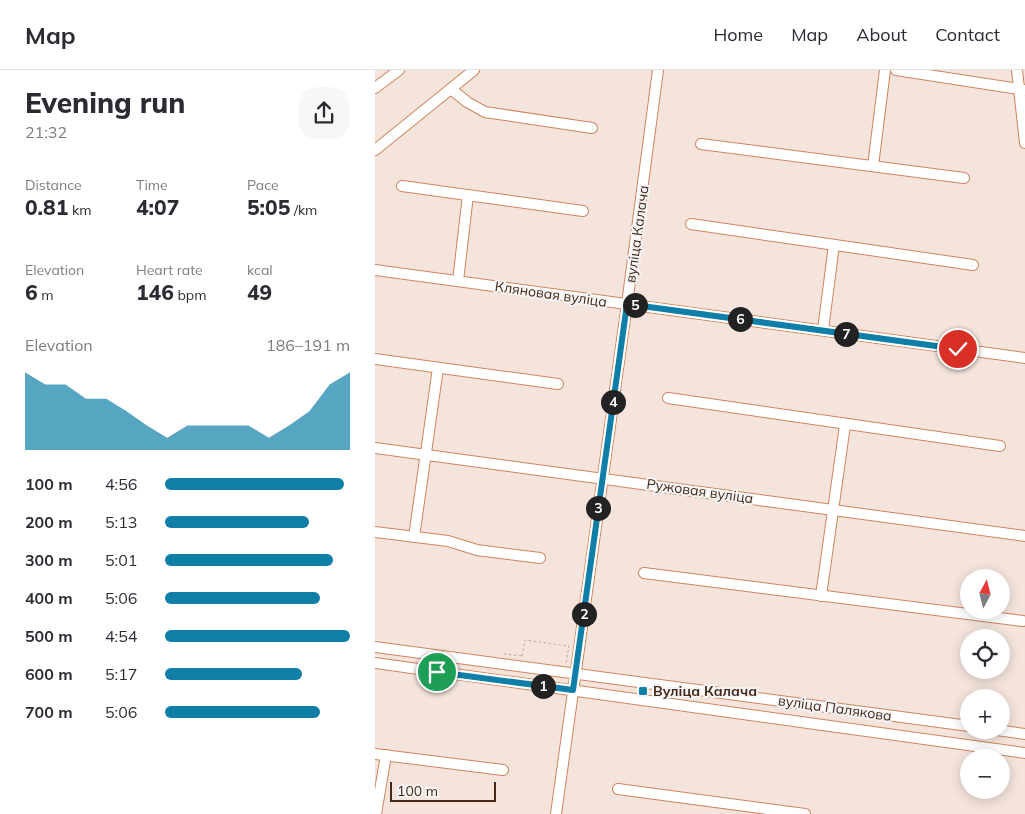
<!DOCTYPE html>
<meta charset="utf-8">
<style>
:root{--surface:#fff;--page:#f7f7f7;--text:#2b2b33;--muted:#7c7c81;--line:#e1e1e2;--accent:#107fa8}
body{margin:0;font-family:Mulish,sans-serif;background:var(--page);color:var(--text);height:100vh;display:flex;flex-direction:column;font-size:19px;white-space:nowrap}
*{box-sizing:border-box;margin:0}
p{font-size:16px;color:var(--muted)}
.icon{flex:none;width:28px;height:28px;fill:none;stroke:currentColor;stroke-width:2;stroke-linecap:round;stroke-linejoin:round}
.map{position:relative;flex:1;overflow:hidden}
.drawer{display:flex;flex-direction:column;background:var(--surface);width:375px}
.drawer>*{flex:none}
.needle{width:32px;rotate:7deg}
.controls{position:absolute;left:585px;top:499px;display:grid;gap:10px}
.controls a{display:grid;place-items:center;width:50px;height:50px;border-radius:50%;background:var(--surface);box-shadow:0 2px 12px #0003;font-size:25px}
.scale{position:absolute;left:15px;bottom:12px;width:106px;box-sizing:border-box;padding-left:5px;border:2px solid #442716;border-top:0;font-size:14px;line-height:18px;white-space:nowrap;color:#442716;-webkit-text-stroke:4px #f5f5f5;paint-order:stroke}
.pin{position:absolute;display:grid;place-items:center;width:42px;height:42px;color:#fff;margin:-21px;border:2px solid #fff;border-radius:50%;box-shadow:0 1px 5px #0007}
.km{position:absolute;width:25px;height:25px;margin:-12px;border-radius:50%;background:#222;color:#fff;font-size:14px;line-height:25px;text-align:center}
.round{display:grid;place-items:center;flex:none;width:52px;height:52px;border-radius:20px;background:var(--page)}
.overview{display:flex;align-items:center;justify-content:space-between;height:85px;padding:0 25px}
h1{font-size:28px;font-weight:800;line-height:38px}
.figures{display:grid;grid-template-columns:repeat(3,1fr);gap:8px;height:85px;padding:5px 25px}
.figures div{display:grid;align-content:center}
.figures b{font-size:21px;font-weight:800}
.figures small{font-size:14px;font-weight:400}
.figures p{font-size:14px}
.chart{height:140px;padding:10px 25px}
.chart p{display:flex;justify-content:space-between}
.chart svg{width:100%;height:90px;margin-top:5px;fill:var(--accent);opacity:.7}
ul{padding:0 25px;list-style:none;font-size:16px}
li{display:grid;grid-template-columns:80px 60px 1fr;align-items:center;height:38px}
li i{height:12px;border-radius:6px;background:var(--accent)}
header{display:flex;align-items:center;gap:30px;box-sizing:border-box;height:70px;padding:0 25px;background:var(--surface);border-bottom:1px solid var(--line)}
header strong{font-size:24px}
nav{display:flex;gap:28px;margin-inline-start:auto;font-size:18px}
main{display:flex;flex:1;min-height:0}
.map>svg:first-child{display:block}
</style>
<header>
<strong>Map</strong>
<nav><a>Home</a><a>Map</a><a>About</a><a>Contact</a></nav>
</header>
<main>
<section class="drawer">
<div class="overview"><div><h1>Evening run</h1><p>21:32</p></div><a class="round"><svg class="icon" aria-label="share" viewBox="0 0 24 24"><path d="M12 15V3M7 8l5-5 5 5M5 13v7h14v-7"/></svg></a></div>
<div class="figures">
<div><p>Distance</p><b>0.81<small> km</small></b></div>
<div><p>Time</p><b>4:07</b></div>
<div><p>Pace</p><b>5:05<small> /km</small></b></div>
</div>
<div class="figures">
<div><p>Elevation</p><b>6<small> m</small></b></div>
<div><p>Heart rate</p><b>146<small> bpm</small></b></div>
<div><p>kcal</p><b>49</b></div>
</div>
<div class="chart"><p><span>Elevation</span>186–191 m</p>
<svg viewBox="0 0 160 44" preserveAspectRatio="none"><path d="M0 44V6L10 12L20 12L30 19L40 19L50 25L60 32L70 38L80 32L90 32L100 32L110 32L120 38L130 32L140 25L150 12L160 6V44z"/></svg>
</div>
<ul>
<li><b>100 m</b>4:56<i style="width:97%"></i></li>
<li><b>200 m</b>5:13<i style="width:78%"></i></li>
<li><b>300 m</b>5:01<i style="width:91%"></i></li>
<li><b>400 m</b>5:06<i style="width:84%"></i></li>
<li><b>500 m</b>4:54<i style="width:100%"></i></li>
<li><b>600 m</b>5:17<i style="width:74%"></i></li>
<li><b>700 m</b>5:06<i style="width:84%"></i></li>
</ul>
</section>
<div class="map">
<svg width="650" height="744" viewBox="0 0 650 744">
<rect width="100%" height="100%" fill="#f4e4dc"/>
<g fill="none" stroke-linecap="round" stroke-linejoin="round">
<g stroke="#cd865d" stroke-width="12">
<g id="minor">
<polyline points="521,0 650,20"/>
<polyline points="642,0 650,73"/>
<polyline points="0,18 24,0"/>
<polyline points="76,19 92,32 110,42 217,58"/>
<polyline points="326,74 589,108"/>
<polyline points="0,80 99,0"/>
<polyline points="498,96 510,0"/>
<polyline points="27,116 208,141"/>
<polyline points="316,154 598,195"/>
<polyline points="0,200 650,288"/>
<polyline points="83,211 93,125"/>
<polyline points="448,260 459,175"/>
<polyline points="0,289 183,314"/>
<polyline points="293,328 625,376"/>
<polyline points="0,378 650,466"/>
<polyline points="0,462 73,471 102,480 165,488"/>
<polyline points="39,467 63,298"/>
<polyline points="269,503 648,551"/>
<polyline points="446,526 470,355"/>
<polyline points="0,577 594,656"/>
<polyline points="0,593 650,683"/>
<polyline points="622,660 650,664"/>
<polyline points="0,684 128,700"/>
<polyline points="243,719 430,744"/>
<polyline points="1,744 11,685"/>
<polyline points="181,744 252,234 283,0"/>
</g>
</g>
<g stroke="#bda99f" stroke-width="1" stroke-dasharray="2.5 2.5" stroke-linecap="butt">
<polyline points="129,584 149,586"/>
<polyline points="147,586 150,570 194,576 191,593"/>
</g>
<use href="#minor" stroke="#fff" stroke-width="10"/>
</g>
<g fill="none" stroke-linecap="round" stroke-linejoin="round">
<g stroke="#fff" stroke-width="10">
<polyline id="route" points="62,602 198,620 252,234 583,279"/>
</g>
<use href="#route" stroke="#107fa8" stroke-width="6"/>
</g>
<rect fill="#107fa8" stroke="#f5f5f5" stroke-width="2" x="263" y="616" width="10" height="10" rx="2.5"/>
<g text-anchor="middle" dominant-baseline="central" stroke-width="4" stroke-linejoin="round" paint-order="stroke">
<g font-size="14" fill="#442716" stroke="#f5f5f5">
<text transform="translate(262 164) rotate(-82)">вуліца Калача</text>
<text transform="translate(176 224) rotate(8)">Кляновая вуліца</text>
<text transform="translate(325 421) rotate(8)">Ружовая вуліца</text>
<text transform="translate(460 638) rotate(8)">вуліца Палякова</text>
</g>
<g font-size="14" font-weight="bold" fill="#442716" stroke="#f5f5f5" text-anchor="start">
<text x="278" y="621">Вуліца Калача</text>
</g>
</g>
</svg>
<div class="controls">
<a><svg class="needle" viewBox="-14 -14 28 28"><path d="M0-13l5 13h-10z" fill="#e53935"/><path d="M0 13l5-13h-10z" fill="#7c7c81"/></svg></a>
<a><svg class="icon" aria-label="locate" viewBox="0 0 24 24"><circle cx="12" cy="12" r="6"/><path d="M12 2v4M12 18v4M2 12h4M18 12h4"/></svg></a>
<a>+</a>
<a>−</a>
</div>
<div class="scale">100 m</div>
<div class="pin" style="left:62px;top:602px;background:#1e9e55"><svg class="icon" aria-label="arrive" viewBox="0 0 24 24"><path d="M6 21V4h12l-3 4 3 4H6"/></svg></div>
<div class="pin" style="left:583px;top:279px;background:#d93025"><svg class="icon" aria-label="check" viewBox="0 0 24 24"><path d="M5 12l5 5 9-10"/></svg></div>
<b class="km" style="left:168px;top:616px">1</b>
<b class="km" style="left:209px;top:544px">2</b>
<b class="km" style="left:223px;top:438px">3</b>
<b class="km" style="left:238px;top:332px">4</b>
<b class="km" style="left:260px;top:235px">5</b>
<b class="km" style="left:365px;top:249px">6</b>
<b class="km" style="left:471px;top:264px">7</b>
</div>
</main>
